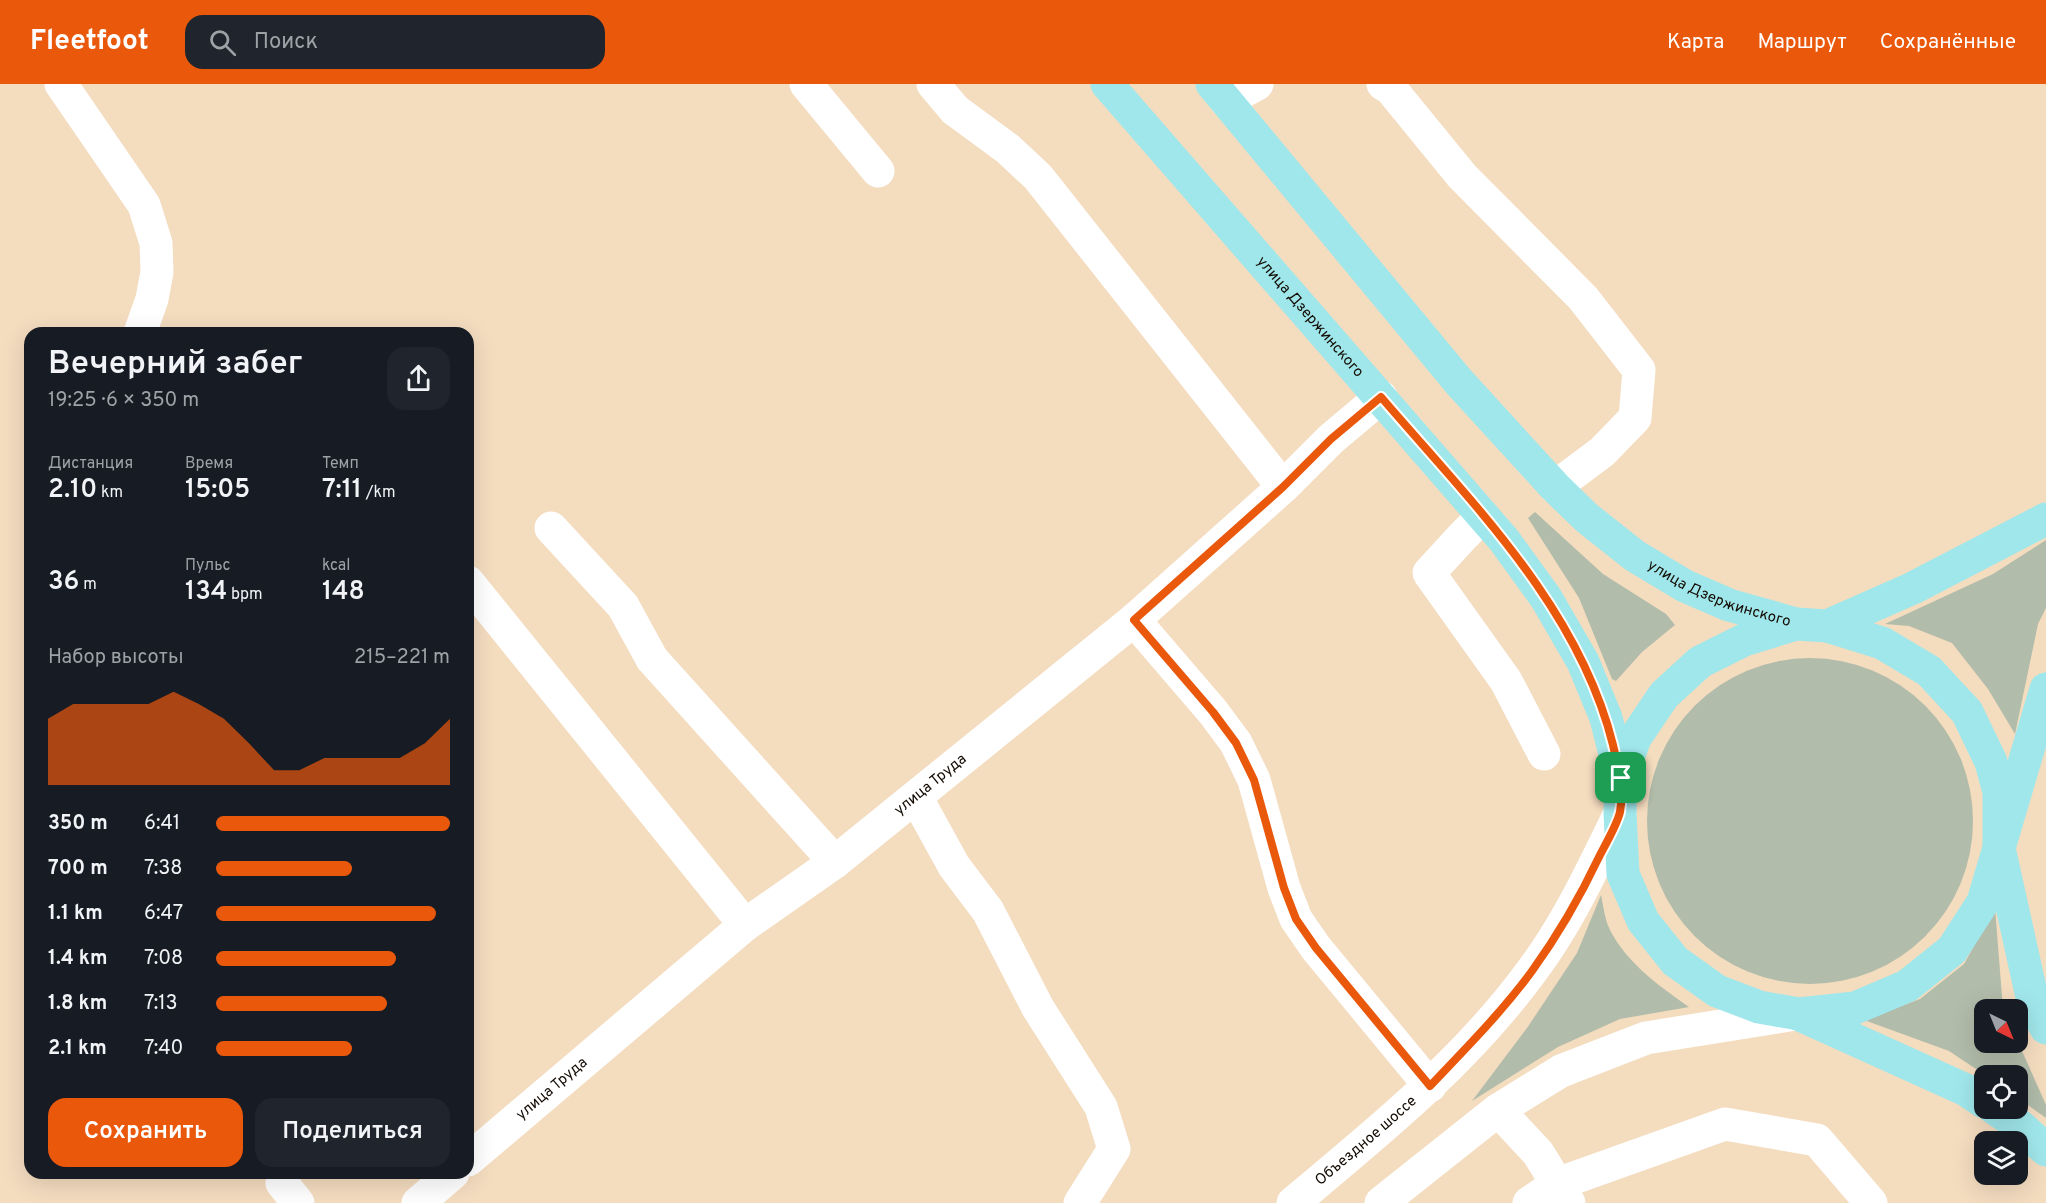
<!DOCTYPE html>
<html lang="ru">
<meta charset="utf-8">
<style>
:root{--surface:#171b24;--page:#20242c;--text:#f1f3f6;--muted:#9ea1a6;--accent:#ea580c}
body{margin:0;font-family:Overpass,sans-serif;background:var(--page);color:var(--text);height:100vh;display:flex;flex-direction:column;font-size:22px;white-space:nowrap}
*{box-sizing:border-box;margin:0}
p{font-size:20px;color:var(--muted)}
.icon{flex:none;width:33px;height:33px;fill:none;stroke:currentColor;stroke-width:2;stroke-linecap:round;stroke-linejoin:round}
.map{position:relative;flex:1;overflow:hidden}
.drawer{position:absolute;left:24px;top:243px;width:450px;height:852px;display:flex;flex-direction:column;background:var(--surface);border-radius:18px;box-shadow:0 6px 24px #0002}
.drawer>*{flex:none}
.needle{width:39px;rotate:137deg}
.tools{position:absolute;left:1974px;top:915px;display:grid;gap:12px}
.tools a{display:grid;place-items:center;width:54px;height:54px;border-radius:12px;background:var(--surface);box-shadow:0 6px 24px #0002;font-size:30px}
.pin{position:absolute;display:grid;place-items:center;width:51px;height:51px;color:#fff;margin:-26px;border-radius:12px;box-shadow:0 3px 9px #0006}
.round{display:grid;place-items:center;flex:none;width:63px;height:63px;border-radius:18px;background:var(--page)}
.summary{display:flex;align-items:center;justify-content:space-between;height:102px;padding:0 24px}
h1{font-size:33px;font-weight:600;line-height:45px}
.figures{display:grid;grid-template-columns:repeat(3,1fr);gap:9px;height:102px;padding:6px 24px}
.figures div{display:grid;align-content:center}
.figures b{font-size:26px;font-weight:600}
.figures small{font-size:16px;font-weight:400}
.figures p{font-size:16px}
.chart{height:168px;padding:12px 24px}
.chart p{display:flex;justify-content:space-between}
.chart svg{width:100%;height:108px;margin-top:6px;fill:var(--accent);opacity:.7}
.cta{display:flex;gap:12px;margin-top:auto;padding:12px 24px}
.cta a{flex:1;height:69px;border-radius:18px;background:var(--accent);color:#fff;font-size:24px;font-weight:600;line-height:69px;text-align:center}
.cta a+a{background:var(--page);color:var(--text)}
ul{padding:0 24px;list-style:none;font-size:20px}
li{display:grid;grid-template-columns:96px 72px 1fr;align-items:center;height:45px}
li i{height:15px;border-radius:8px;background:var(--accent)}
header{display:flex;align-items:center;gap:36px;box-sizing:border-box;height:84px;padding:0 30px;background:var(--accent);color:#fff}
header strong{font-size:28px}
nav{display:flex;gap:33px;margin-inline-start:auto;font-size:21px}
.search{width:420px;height:54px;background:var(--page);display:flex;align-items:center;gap:15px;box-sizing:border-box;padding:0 21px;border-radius:18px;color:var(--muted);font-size:22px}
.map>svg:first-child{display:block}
</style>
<header>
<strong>Fleetfoot</strong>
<div class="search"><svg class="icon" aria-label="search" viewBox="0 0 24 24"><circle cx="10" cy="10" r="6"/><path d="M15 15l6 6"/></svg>Поиск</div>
<nav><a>Карта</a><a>Маршрут</a><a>Сохранённые</a></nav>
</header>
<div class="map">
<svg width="2046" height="1119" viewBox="0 0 2046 1119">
<rect width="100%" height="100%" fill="#f4dcbf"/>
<g fill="#b1bcaa">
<polygon points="1535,428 1603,490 1666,530 1675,541 1642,568 1616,597 1612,595 1579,514 1528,434"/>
<polygon points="2046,456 2046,524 2038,540 2015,650 1988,605 1952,559 1909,542 1885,540 1993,490"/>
<circle cx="1810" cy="737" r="163"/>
<path d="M 1601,811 C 1603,820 1604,830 1607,839 C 1621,875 1659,902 1689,923 L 1620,935 L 1558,963 L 1472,1017 L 1527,944 L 1577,869 Z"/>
<polygon points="1995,824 2003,925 1984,926 1984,958 2018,958 2046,1021 2046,1034 2018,1014 2018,992 1985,991 1949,967 1864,936 1920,915 1964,880"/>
</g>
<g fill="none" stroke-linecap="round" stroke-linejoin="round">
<g stroke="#fff" stroke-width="33">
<polyline points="61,0 144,121 156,159 157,188 152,215 140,249"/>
<polyline points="806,0 878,87"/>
<polyline points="933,0 955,26 1008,65 1038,93 1283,403"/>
<polyline points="1383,0 1391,5 1462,92 1583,214 1639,286 1635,334 1602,368 1555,403"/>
<polyline points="1226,17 1257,0"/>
<polyline points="1483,432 1463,452 1429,489 1506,597 1544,670"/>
<polyline points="551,444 623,522 652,575 835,778"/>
<polyline points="468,498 745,841"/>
<polyline points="1134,536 1213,628 1236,659 1254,696 1284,804 1296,835 1316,864 1430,1002"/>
<polyline points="916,713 954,782 988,827 1038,924 1101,1023 1114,1065 1080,1119"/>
<polyline points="1498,1026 1538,1069 1569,1119"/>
<path id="s1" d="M 468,1076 L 745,841 L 835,778 L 1134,536 L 1283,403 L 1331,355 L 1381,313"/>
<polyline points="282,1099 298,1119"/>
<polyline points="418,1119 453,1089"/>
<path id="s2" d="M 1293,1119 C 1378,1048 1465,978 1531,888 C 1568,839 1593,784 1620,729"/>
<polyline points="1381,1119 1498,1026 1561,987 1646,954 1796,930"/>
<polyline points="1529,1119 1557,1100 1725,1040 1817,1056 1871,1119"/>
</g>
<g stroke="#a0e7eb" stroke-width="33">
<path id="s3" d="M 1107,0 L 1504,456 L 1546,514 L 1583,578 L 1606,634 L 1621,694 L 1620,729 L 1623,790 L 1643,837 L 1675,877 L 1717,907 L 1759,923 L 1799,930 L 1855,924 L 1907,902 L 1952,866 L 1983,818 L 2046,605"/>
<path id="s4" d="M 1212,0 L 1459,298 L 1555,403 L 1587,434 L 1635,472 L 1685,502 L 1729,521 L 1796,540 L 1827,542 L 1882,559 L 1929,587 L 1967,628 L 1991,678 L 1999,708 L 1999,764 L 2034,922 L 2046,944"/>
<polyline points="1827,542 1913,504 2046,435"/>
<polyline points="1621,694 1635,654 1664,611 1700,578 1744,556 1796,540"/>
<polyline points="1800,931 1966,1006 1984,1018"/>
<polyline points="1994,1024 2020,1042 2046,1066"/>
</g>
</g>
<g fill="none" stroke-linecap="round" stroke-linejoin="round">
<g stroke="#fff" stroke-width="12">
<path id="route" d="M 1381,313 C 1470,417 1579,523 1613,661 C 1618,683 1624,706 1620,728 C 1617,741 1605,761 1599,773 C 1580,813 1558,851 1532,887 C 1502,928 1465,965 1430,1002 L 1316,864 L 1296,835 L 1284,804 L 1254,696 L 1236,659 L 1213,628 L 1134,536 L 1283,403 L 1331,355 Z"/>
</g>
<use href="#route" stroke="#ea580c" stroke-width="8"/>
</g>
<g text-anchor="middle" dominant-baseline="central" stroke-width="4.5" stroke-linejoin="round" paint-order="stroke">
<g font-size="15" fill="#130b03" stroke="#fff">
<text stroke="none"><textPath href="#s3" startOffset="309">улица Дзержинского</textPath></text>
<text stroke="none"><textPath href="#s4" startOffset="728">улица Дзержинского</textPath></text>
<text stroke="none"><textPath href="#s1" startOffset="596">улица Труда</textPath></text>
<text stroke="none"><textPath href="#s1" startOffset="110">улица Труда</textPath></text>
<text stroke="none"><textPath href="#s2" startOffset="96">Объездное шоссе</textPath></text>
</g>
</g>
</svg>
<div class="tools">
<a><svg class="needle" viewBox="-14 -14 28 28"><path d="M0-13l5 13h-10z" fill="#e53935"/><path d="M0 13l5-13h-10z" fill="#9ea1a6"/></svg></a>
<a><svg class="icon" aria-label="locate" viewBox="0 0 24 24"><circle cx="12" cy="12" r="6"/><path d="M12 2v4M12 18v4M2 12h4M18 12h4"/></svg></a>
<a><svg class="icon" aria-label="layers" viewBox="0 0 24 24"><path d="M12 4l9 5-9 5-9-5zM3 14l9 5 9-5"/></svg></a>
</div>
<div class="pin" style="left:1621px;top:694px;background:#1e9e55"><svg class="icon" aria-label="arrive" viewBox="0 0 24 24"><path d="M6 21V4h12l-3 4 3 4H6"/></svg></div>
<section class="drawer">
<div class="summary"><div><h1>Вечерний забег</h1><p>19:25 · 6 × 350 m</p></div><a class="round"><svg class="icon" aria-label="share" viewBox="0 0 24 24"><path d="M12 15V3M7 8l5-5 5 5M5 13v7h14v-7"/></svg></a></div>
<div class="figures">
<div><p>Дистанция</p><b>2.10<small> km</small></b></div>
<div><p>Время</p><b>15:05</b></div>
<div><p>Темп</p><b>7:11<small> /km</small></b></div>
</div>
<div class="figures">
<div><b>36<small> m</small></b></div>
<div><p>Пульс</p><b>134<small> bpm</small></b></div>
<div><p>kcal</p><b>148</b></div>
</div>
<div class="chart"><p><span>Набор высоты</span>215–221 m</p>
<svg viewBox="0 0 160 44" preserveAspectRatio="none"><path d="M0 44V17L10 11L20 11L30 11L40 11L50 6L60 11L70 17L80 27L90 38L100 38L110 33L120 33L130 33L140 33L150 27L160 17V44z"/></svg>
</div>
<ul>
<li><b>350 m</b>6:41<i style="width:100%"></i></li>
<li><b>700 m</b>7:38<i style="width:58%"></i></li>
<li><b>1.1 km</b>6:47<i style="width:94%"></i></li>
<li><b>1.4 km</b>7:08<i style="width:77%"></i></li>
<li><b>1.8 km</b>7:13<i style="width:73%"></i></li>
<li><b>2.1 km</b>7:40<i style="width:58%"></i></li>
</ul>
<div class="cta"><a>Сохранить</a><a>Поделиться</a></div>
</section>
</div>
